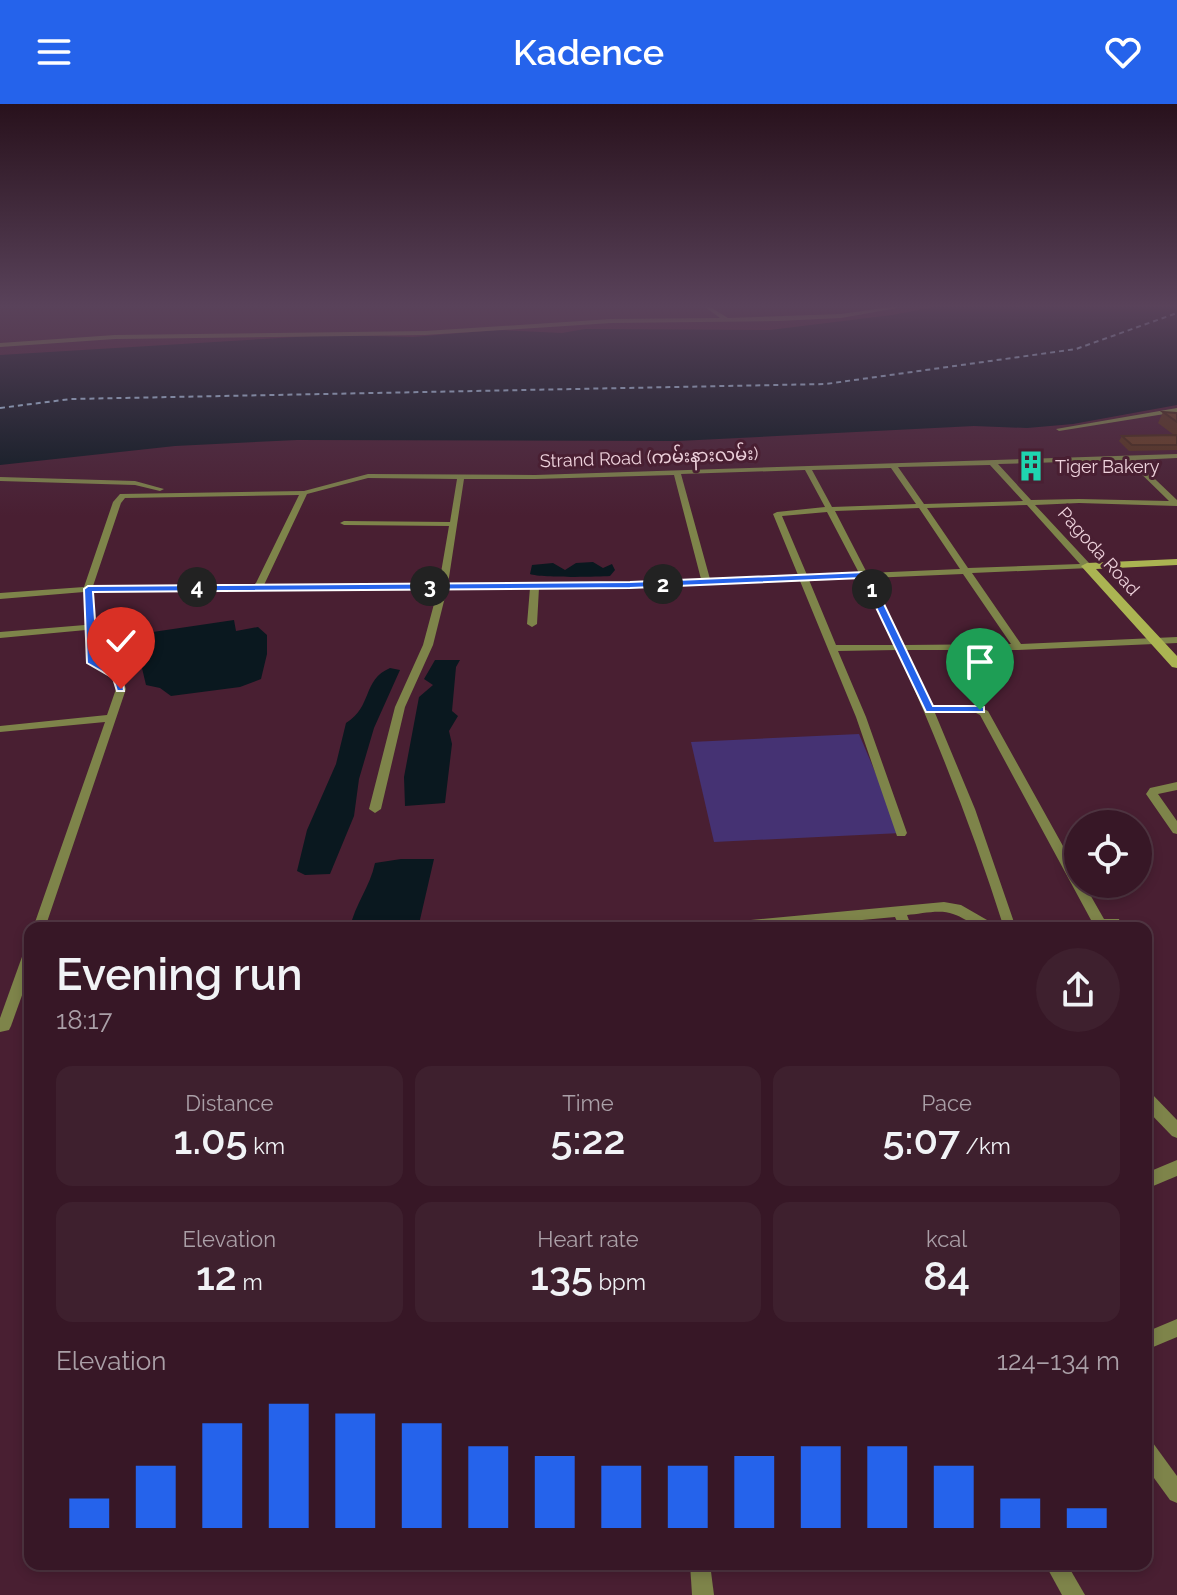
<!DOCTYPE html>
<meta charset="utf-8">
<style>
:root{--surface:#371726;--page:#3e202e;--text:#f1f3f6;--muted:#aa9fa7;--line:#513643;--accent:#2563eb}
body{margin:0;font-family:Raleway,"Noto Sans Myanmar",sans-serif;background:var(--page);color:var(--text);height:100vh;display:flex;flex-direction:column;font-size:30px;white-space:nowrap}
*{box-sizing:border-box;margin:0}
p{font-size:26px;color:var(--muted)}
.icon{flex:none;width:44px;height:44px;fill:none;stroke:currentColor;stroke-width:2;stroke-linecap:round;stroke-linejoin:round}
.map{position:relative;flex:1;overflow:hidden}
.details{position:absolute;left:24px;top:818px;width:1128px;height:648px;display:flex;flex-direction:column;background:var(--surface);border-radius:16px;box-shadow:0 4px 12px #0003,0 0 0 2px var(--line)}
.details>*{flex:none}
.buttons{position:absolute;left:1064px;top:706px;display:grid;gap:16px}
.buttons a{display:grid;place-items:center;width:88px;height:88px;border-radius:50%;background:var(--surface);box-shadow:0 4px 12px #0003,0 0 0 2px var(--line);font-size:40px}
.pin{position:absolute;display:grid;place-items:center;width:68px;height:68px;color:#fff;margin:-82px -34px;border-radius:50% 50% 50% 0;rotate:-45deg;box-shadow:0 0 8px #0007}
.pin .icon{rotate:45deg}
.km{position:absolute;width:40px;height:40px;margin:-20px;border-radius:50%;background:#222;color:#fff;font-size:22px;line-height:40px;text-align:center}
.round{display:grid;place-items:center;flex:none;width:84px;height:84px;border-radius:42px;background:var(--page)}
.summary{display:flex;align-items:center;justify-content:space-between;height:136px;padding:0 32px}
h1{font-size:44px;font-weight:600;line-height:60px}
.figures{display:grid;grid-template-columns:repeat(3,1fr);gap:12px;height:136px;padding:8px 32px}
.figures div{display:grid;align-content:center;border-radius:16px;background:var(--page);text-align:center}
.figures b{font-size:40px;font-weight:600}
.figures small{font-size:22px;font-weight:400}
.figures p{font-size:22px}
.chart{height:224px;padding:16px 32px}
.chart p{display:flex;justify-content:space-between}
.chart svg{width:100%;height:144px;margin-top:8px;stroke:var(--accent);stroke-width:6}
header{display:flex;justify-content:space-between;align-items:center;height:104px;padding:0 32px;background:var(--accent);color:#fff;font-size:36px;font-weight:600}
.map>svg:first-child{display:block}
</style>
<header><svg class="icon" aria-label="menu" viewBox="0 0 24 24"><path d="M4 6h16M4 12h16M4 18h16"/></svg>Kadence<svg class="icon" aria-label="heart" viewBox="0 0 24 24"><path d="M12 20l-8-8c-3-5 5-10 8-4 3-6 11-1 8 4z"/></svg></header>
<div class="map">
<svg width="1177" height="1491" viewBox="0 0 1177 1491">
<rect width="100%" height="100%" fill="#491f32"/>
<polygon fill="#453273" points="859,630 901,729 714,738 691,638"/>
<g fill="#0a181f">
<polygon points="935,203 1177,203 1177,301 1073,320 1027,324 974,322 678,337 297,336 175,342 0,361 0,251 329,231 413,233 497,226 562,229 585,225 770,226 892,211"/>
<path d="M 593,458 L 603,464 L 612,460 L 615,466 L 610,472 C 596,473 541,474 530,470 L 532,461 L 553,459 L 565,466 L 576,459 Z"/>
<polygon points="234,516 236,527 258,523 267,531 267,550 261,575 240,583 171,592 160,584 146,581 136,539 146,529"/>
<polygon points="435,556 460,556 456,563 452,607 458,612 449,627 452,640 445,699 405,702 404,673 419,593 433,581 424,575"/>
<path d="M 390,564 L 400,566 L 374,624 L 359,675 L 354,712 L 330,770 L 305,771 L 297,767 L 307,726 L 336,660 L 346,619 C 373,602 362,576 390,564 Z"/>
<path d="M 401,755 L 434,755 L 419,820 L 422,824 L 350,824 C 355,800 370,783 375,759 Z"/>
</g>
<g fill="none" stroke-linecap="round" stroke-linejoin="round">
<polyline stroke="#b2e0fb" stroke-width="2" stroke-dasharray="5 4" stroke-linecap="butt" points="0,304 71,295 826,280 1076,245 1177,209"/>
<g fill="#7e844a" fill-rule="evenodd">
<polygon points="705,203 710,203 728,214 841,210 891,203 903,203 841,214 778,217 611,219 425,231 115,235 0,243 0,239 115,231 425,227 611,215 720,214"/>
<polygon points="1177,304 1177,308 1059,327 1056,325"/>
<path d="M 1177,350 L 1177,354 L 1135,356 L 1177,396 L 1177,402 L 1079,399 L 1035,401 L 1090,460 L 1090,464 L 972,469 L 1021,540 L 1177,533 L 1177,539 L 1018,546 L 906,546 L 932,603 L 974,601 L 988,607 L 1078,769 L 1078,780 L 1084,780 L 1104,815 L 1119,815 L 1120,819 L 1119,823 L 1045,824 L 1046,820 L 1051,819 L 1091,816 L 980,611 L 972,607 L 935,609 L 975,705 L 1016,824 L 1004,824 C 974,729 938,637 897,546 L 838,547 L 866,613 L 907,729 L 905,732 L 897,732 L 856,613 L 800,477 L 630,484 L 539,484 L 537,520 L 532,523 L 527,520 L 530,484 L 447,485 L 433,541 L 405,603 L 381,705 L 375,709 L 369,705 L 395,603 L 423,541 L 438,485 L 93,488 L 97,558 L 121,570 L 126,585 L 45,824 L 33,824 L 105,618 L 0,628 L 0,622 L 107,611 L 116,585 L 113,574 L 87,559 L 86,526 L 0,534 L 0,528 L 85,521 L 84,488 L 0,495 L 0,489 L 84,483 L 113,398 L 120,390 L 304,387 L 368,370 L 535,371 ZM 1127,356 L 1169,397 L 1079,395 L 1031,396 L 998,360 ZM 990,361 L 1023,397 L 924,400 L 898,363 ZM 891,364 L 916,400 L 832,403 L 812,366 ZM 805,366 L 825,403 L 777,408 L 773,410 L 798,471 L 710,475 L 681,370 ZM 674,371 L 701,475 L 630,478 L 448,480 L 464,375 L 535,375 ZM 368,374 L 457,375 L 450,418 L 344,417 L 340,419 L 344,421 L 449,422 L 439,480 L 264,481 L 307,390 ZM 299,391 L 255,481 L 93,482 L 121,399 L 125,394 ZM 1027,401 L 1080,460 L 968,464 L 927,404 ZM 919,404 L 960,465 L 867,469 L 835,407 ZM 827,408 L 859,469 L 807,471 L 782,412 ZM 963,470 L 1011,540 L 904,541 L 870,474 ZM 862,474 L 890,532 L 894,541 L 836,541 L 809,476 Z"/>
<polygon points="0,373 135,377 164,385 160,387 135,381 0,377"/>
<polygon points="1177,678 1177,686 1158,690 1177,717 1177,730 1173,729 1146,690 1150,684"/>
<path d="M 944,798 L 961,801 L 994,820 L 995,824 C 970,824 973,817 953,810 C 940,805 921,810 907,811 L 912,824 L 900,824 L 895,813 L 774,824 L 713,824 L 714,820 L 719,819 Z"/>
<polygon points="30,845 30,869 11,922 9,926 0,928 0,914 23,850 25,846"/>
<polygon points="1146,987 1151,989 1177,1016 1177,1034 1172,1032 1146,1005"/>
<polygon points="1177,1056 1177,1072 1146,1085 1146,1069"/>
<polygon points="1177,1215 1177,1233 1146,1246 1146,1228"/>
<polygon points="1146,1336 1153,1339 1177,1372 1177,1399 1170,1396 1146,1363"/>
<polygon points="690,1460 710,1460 714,1491 692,1491"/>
<polygon points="1045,1460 1067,1460 1085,1491 1062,1491"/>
</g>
<polygon fill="#abb452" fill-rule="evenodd" points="1177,455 1177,461 1096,465 1177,552 1177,564 1172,563 1081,462 1087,459"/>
</g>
<polygon fill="#57341d" points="1163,308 1177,309 1177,346 1129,347 1119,337 1122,332 1174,331 1158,319"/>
<g fill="#653d22" stroke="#472b18" stroke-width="2">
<polygon points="1163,308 1177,309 1177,318"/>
<polygon points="1176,331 1177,332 1177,341 1132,341 1122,332"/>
</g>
<linearGradient id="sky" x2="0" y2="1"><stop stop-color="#28111c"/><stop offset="0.49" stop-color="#59425a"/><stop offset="1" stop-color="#59425a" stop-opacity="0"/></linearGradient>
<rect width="1177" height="412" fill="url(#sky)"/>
<polygon fill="#2563eb" stroke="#fff" stroke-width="2" points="865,468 870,471 933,602 980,602 984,603 984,608 926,608 862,474 630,484 93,488 98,558 122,570 124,587 117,587 113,574 87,559 84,485 88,482 630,478"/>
<defs>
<g id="building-bare" transform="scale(2.4)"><path d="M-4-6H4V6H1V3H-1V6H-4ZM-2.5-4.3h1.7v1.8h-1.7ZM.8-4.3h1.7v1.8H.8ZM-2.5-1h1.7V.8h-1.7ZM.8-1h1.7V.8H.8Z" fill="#1fd5b0" stroke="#491f32" stroke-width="2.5" paint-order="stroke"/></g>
</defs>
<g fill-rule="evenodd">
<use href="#building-bare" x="1031" y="362"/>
</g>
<g text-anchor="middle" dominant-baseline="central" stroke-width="6" stroke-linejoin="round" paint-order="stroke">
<g font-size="18" fill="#edd1db" stroke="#491f32">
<text transform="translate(649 353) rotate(-2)">Strand Road (ကမ်းနားလမ်း)</text>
<text transform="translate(1099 447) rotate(48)">Pagoda Road</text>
</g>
<g font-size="18" fill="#edd1db" stroke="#491f32" text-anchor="start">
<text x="1055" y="362">Tiger Bakery</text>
</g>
</g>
</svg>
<div class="buttons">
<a><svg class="icon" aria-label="locate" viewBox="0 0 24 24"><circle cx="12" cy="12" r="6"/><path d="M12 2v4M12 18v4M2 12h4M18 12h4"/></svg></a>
</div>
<div class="pin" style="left:980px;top:606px;background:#1e9e55"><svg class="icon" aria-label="arrive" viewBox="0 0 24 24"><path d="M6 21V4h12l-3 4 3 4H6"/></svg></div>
<div class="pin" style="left:121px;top:585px;background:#d93025"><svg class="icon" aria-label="check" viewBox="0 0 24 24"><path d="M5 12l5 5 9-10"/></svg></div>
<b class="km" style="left:872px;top:485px">1</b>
<b class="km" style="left:663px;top:480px">2</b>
<b class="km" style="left:430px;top:482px">3</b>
<b class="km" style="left:197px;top:483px">4</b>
<section class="details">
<div class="summary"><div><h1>Evening run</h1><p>18:17</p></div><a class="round"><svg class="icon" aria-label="share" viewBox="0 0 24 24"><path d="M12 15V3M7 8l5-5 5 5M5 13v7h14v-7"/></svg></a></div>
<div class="figures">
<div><p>Distance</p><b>1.05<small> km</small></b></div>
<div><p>Time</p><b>5:22</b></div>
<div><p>Pace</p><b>5:07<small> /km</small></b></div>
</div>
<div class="figures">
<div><p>Elevation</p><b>12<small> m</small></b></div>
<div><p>Heart rate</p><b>135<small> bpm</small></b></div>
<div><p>kcal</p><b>84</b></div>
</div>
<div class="chart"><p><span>Elevation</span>124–134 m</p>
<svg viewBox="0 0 160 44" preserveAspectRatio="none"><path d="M5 44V35M15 44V25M25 44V12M35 44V6M45 44V9M55 44V12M65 44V19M75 44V22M85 44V25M95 44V25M105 44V22M115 44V19M125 44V19M135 44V25M145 44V35M155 44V38"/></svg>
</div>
</section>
</div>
